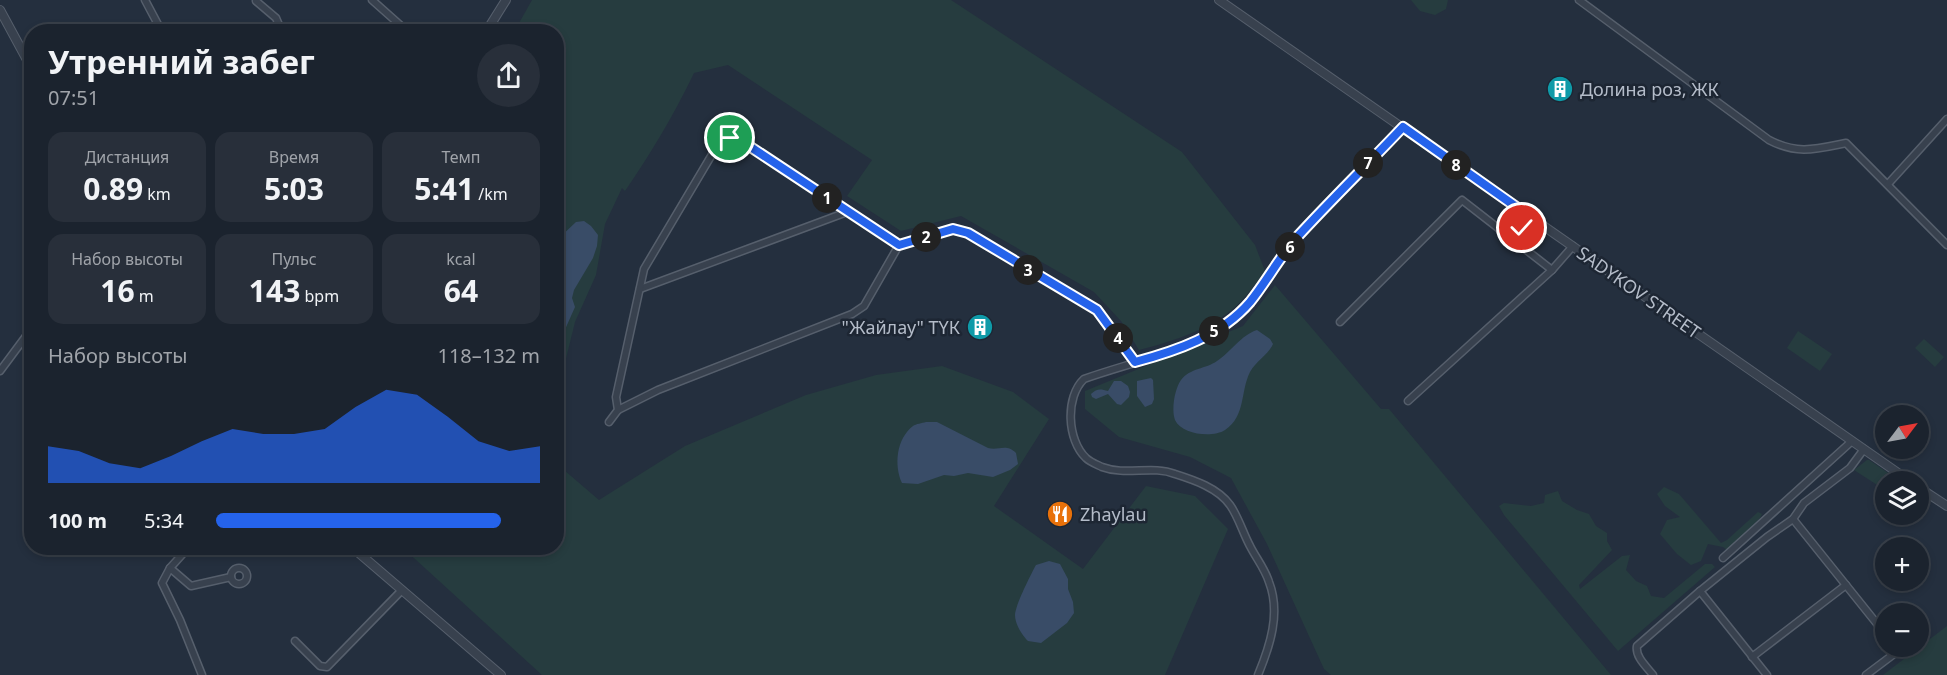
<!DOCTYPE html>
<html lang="ru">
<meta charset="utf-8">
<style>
:root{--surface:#1b232e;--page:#282f3a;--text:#f1f3f6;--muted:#a0a4aa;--line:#39404a;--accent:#2563eb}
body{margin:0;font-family:"Noto Sans",sans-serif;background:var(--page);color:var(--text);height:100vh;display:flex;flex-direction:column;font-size:22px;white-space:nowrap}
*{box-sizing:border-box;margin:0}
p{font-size:20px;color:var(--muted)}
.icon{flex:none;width:33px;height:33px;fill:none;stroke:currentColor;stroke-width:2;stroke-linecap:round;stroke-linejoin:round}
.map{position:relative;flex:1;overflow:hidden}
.side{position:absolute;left:24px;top:24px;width:540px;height:531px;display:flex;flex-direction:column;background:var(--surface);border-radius:24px;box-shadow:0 3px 9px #0003,0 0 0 2px var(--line)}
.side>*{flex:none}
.needle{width:39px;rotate:58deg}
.controls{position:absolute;left:1875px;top:405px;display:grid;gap:12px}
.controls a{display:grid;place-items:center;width:54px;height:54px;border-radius:50%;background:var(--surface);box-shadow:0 3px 9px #0003,0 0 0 2px var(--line);font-size:30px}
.pin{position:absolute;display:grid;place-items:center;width:51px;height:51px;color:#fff;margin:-26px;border:3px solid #fff;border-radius:50%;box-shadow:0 2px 6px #0007}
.km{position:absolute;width:30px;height:30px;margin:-15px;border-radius:50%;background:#222;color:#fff;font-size:16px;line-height:30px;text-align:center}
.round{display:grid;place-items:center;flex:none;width:63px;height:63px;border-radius:32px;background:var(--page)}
.head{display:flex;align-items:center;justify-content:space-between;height:102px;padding:0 24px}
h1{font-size:33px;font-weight:700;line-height:45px}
.figures{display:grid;grid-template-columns:repeat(3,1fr);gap:9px;height:102px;padding:6px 24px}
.figures div{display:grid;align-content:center;border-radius:15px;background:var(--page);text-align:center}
.figures b{font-size:30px;font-weight:700}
.figures small{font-size:16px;font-weight:400}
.figures p{font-size:16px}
.chart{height:168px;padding:12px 24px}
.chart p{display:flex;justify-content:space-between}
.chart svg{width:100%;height:108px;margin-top:6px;fill:var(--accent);opacity:.7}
ul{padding:0 24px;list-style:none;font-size:20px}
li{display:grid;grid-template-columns:96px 72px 1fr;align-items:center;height:45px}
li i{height:15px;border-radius:8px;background:var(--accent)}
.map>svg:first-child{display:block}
</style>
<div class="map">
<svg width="1947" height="675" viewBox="0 0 1947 675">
<rect width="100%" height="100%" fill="#242f3e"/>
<g fill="#263c3f">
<path d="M 532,0 L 951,0 L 1182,152 L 1255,245 L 1265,271 C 1257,281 1250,292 1241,301 C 1216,328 1174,341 1139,350 L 1121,321 L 1094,292 L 961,216 L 901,231 L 847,196 L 872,160 L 728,65 L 694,73 C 674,115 651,153 625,191 L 622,188 L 605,224 L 596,275 L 575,322 L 557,395 L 556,32 L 514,32 Z"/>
<polygon points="1411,0 1448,0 1446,9 1435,15 1420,11"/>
<polygon points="1275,285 1381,409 1389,409 1611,675 1331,675 1324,669 1267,544 1231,478 1190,457 1119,437 1085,409 1085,391 1243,326"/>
<polygon points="1798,331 1832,354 1820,371 1787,348"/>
<polygon points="1924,339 1944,357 1935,367 1915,348"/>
<polygon points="942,366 1013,392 1049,419 994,506 1083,569 1146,486 1195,496 1228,529 1165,675 542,675 403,548 556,548 557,464 599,500 685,446 806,395 876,375"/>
<polygon points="1867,460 1869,460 1900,481 1886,482 1885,490 1854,470"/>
<polygon points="1664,487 1679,494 1721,543 1727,540 1758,512 1762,514 1760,518 1727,550 1723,547 1708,544 1701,561 1691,565 1677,554 1660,534 1667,520 1680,517 1665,506 1657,494"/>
<polygon points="1558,491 1562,501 1577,510 1589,514 1596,526 1607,533 1607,541 1612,550 1579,585 1580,589 1622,556 1630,555 1626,570 1636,581 1647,586 1651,596 1664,598 1705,564 1712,564 1715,567 1618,651 1504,515 1499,506 1504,503 1531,506 1544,503 1545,495"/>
<polygon points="1947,626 1947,675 1883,675"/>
</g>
<g fill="#394c67">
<polygon points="584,221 591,226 598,235 597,246 593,258 574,290 572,298 575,307 563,334 557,356 557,240 576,222"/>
<path d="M 1257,330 L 1270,339 L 1273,344 C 1268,355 1256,361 1250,372 C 1240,392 1246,416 1225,430 C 1213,438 1182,435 1175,420 C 1171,409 1175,388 1181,380 C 1190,368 1206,369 1217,361 C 1231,352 1241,335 1257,330 Z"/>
<polygon points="1151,378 1153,380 1154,399 1152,404 1145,407 1137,396 1137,381"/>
<path d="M 1114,381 L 1121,381 L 1128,386 L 1130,392 L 1129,397 L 1121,405 L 1117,404 L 1108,394 L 1096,399 L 1092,397 L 1091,394 C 1097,388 1101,389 1108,391 Z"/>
<path d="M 926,422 L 937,422 L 988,448 C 999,451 1006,443 1016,453 L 1018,464 L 1010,470 L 993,477 L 968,473 L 954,476 L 944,475 L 918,484 L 902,483 C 894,466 896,439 913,426 C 916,424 922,423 926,422 Z"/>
<path d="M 1049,561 L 1060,564 L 1068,579 L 1068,589 L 1073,602 L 1074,613 L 1067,623 L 1041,643 L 1028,641 C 1022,635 1015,624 1015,615 C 1015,606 1031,574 1036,565 Z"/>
</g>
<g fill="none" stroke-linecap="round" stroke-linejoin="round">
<g stroke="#565f6c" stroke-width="9">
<g id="minor">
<polyline points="145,0 162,32"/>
<polyline points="372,0 408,32"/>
<path d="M 1579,0 L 1769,140 C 1798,155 1816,149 1846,143 L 1947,245"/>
<polyline points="256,1 276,18 282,32"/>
<polyline points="1888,184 1947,119"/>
<polyline points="1512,239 1532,218"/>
<polyline points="640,289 847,212"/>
<polyline points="1340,322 1462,200 1552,270 1573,246"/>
<polyline points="0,371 32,328"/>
<polyline points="1408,401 1552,270"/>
<polyline points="618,410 658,390 852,314 864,306 899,245"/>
<polyline points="609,422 618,410 616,397 644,269 720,141 730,138 740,140 899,245 953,229 968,233 1097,310 1135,362"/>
<polyline points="1793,519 1886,635"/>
<polyline points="188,548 170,568 162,583 180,620 202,675"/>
<polyline points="1723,558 1852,441"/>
<polyline points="170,568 191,586 231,577"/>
<circle cx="239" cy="576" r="8"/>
<polyline points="1700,591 1767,675"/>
<polyline points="295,641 320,666 327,667 402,590"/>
<polyline points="1752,657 1846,585"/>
<path d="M 1258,675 C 1270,646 1281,613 1269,582 C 1265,569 1256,558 1250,546 C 1243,533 1238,516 1230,505 C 1218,488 1194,480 1175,474 C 1152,465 1126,476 1102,467 C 1098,465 1090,462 1086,458 C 1067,440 1065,397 1084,379 C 1132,362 1182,353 1225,324 C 1257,303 1272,264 1298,236 C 1331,199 1368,164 1403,127"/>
<path d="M 1653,675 C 1647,667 1635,657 1637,646 L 1700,591 L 1767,537 L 1793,519 L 1804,503 L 1850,468 L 1864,449"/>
<polyline points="1866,675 1898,651 1895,646"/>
</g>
</g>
<g stroke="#565f6c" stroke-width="10">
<g id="tertiary">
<polyline points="1219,0 1911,482"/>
<polyline points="0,10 32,69"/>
<polyline points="486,32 506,0"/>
<polyline points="1918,487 1947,506"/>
<polyline points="353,548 501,675"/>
</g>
</g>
<use href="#minor" stroke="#38414e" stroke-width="6"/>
<use href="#tertiary" stroke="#38414e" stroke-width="8"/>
</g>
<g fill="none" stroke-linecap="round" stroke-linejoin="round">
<g stroke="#fff" stroke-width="12">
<path id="route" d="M 730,138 L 740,140 L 899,245 L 953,229 L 968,233 L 1097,310 L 1135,362 C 1176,351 1221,336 1250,302 C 1267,281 1280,256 1298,236 C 1332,199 1368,164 1403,127 L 1532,218 L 1522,228"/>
</g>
<use href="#route" stroke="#2563eb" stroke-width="8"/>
</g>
<defs>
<g id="building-disc" transform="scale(1.35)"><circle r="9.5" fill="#0f9aa8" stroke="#1d2633"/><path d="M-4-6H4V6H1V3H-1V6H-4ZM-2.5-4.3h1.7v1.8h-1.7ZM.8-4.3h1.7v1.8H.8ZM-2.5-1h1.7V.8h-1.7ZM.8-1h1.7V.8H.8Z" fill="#fff"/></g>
<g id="restaurant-disc" transform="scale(1.35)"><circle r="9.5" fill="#e8710a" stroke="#1d2633"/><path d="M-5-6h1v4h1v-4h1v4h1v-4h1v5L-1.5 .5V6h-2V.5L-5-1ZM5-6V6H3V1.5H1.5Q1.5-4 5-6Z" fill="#fff"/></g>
</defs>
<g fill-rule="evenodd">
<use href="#building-disc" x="1560" y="89"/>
<use href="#building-disc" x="980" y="327"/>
<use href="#restaurant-disc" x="1060" y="514"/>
</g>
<g text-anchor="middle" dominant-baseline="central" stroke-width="5" stroke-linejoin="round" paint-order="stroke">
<g font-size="18" fill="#b4bcc9" stroke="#1d2633" text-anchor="start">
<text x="1580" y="89">Долина роз, ЖК</text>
<text x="960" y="327" text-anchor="end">"Жайлау" ТҮК</text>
<text x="1080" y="514">Zhaylau</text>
</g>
<g font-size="18" fill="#b4bcc9" stroke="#1d2633">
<text transform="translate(1639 292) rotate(35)">SADYKOV STREET</text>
</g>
</g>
</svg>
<div class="controls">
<a><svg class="needle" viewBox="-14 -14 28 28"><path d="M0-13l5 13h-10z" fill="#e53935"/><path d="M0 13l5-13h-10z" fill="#a0a4aa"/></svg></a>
<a><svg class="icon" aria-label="layers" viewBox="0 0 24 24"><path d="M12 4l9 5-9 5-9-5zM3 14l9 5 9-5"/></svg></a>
<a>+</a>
<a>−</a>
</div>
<div class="pin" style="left:730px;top:138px;background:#1e9e55"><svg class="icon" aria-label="arrive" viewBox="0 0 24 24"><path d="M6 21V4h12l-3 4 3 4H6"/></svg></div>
<div class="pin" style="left:1522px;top:228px;background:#d93025"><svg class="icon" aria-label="check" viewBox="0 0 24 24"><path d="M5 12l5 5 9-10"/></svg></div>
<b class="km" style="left:827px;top:198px">1</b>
<b class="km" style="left:926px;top:237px">2</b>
<b class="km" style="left:1028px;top:270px">3</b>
<b class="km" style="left:1118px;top:338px">4</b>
<b class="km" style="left:1214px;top:331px">5</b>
<b class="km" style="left:1290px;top:247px">6</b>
<b class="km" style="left:1368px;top:163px">7</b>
<b class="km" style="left:1456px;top:165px">8</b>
<section class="side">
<div class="head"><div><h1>Утренний забег</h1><p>07:51</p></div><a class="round"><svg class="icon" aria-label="share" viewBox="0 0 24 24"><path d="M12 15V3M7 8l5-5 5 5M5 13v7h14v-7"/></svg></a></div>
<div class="figures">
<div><p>Дистанция</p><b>0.89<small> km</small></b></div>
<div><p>Время</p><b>5:03</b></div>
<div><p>Темп</p><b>5:41<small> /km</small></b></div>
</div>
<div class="figures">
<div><p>Набор высоты</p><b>16<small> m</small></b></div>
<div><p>Пульс</p><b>143<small> bpm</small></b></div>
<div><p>kcal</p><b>64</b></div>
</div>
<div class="chart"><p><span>Набор высоты</span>118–132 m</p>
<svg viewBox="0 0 160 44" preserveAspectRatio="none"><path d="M0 44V29L10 31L20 36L30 38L40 33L50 27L60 22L70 24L80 24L90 22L100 13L110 6L120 8L130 17L140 27L150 31L160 29V44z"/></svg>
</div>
<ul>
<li><b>100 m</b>5:34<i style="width:88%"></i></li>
</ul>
</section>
</div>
